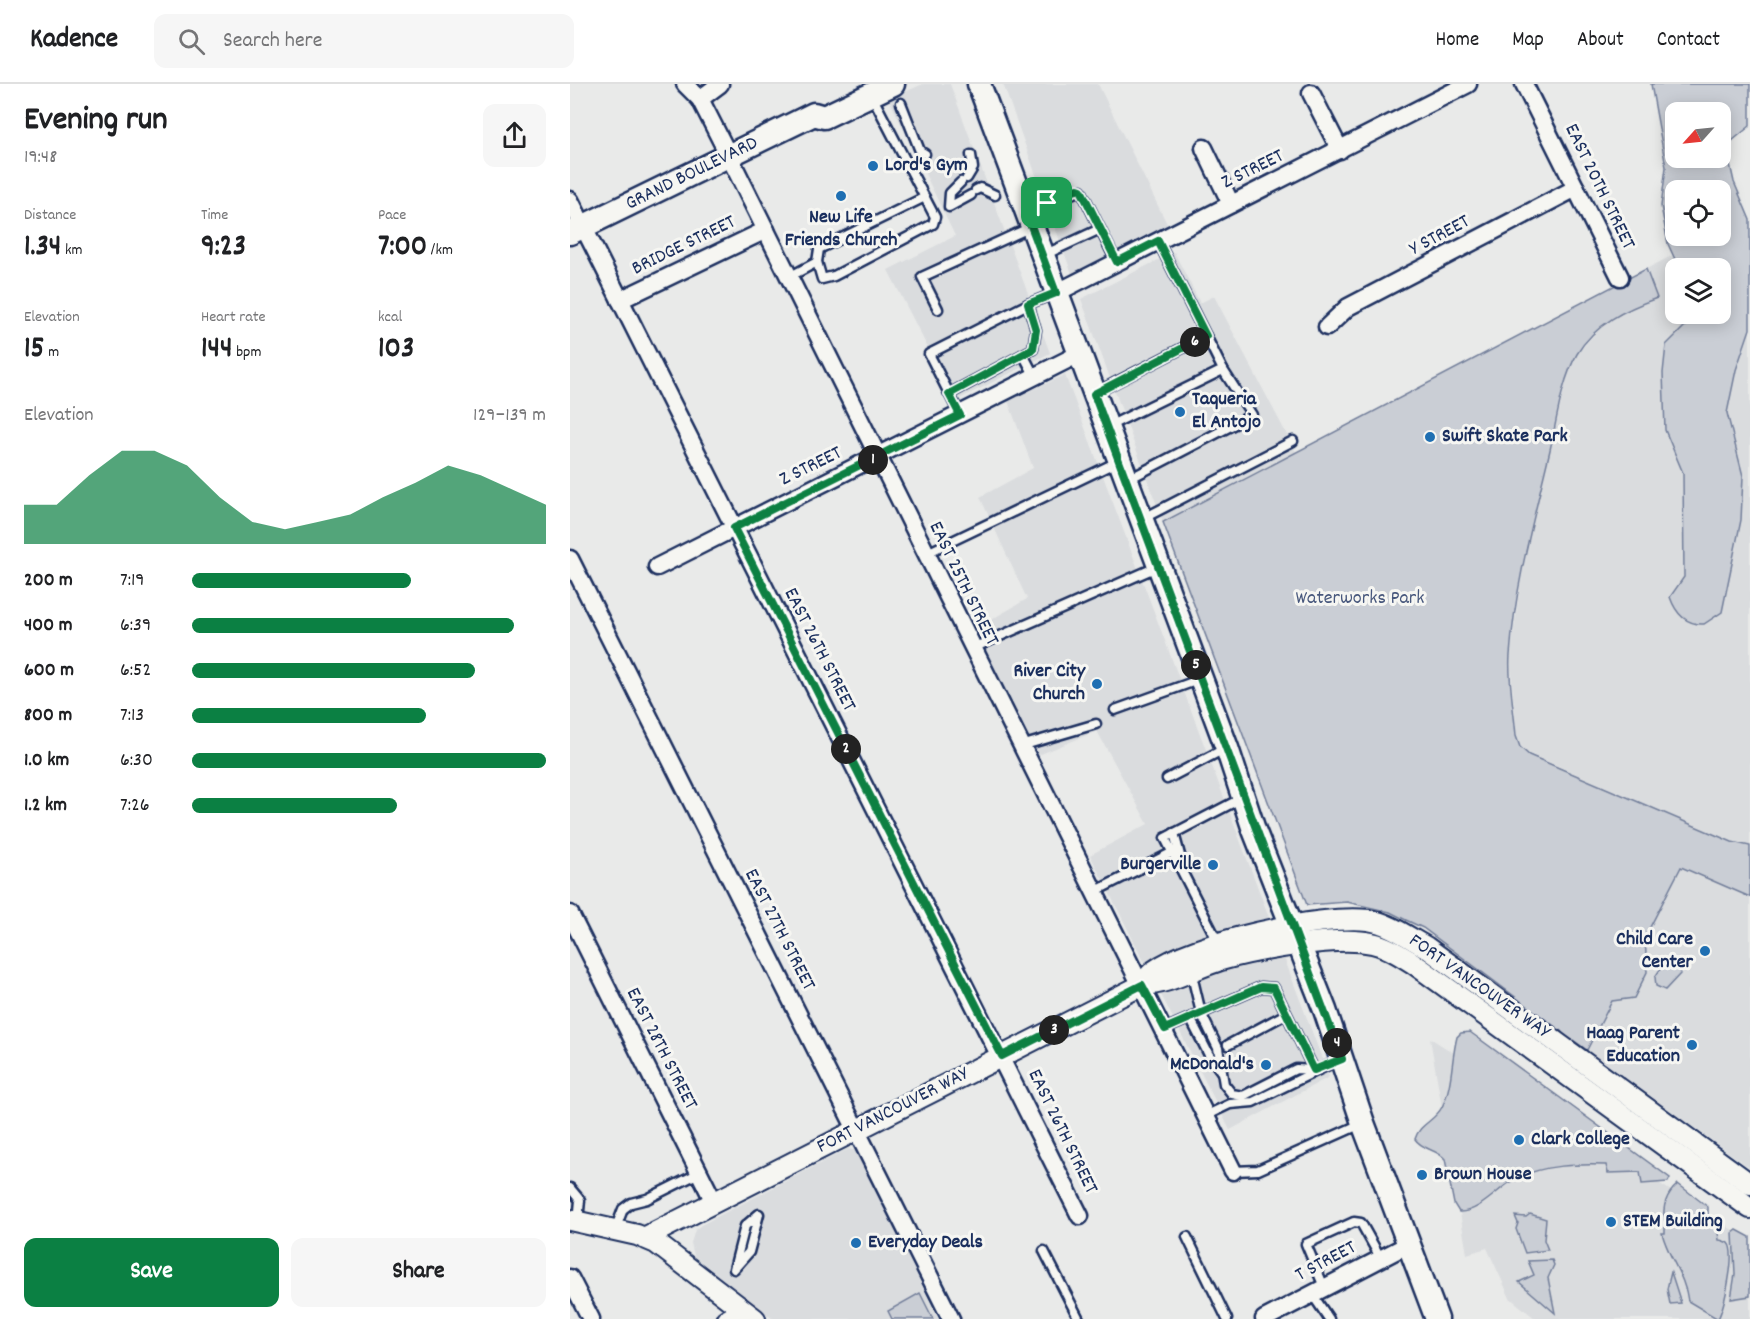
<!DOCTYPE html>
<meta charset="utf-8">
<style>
:root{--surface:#fff;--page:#f6f6f6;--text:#202124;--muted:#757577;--line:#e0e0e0;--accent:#0b8043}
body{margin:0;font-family:Dekko,sans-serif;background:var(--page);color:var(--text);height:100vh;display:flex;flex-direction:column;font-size:22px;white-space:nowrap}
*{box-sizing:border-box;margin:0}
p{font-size:20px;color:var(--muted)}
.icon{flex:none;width:33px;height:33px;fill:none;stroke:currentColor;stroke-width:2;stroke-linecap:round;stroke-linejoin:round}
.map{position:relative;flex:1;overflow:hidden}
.drawer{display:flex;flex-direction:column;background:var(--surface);width:570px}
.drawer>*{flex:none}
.needle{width:39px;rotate:243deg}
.controls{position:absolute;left:1095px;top:18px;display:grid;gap:12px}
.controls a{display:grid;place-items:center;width:66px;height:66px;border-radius:12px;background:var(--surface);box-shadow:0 3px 15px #0003;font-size:30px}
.pin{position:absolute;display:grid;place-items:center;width:51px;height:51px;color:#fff;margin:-26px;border-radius:12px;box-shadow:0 3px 9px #0006}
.km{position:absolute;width:30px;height:30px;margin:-15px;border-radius:50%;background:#222;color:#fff;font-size:16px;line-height:30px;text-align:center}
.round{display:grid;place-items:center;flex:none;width:63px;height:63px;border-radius:12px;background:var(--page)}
.headline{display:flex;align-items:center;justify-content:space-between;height:102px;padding:0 24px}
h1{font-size:33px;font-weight:800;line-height:45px}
.stats{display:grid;grid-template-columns:repeat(3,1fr);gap:9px;height:102px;padding:6px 24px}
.stats div{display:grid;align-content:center}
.stats b{font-size:30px;font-weight:800}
.stats small{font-size:16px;font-weight:400}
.stats p{font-size:16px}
.chart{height:168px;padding:12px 24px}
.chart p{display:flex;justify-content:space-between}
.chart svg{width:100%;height:108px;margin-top:6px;fill:var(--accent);opacity:.7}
.primary-button{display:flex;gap:12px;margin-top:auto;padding:12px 24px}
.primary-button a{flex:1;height:69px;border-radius:12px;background:var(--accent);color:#fff;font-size:24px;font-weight:800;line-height:69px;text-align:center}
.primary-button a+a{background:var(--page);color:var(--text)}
ul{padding:0 24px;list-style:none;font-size:20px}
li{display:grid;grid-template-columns:96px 72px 1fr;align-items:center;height:45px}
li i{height:15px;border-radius:8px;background:var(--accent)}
header{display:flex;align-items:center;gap:36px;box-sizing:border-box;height:84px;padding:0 30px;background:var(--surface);border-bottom:2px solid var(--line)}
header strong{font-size:28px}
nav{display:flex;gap:33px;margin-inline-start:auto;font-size:21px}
.search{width:420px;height:54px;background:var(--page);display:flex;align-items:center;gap:15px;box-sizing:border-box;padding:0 21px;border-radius:12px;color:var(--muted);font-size:22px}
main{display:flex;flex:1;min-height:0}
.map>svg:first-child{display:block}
</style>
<header>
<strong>Kadence</strong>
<div class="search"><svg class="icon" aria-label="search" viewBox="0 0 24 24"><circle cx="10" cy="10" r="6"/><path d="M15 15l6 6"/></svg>Search here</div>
<nav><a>Home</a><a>Map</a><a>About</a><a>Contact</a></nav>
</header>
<main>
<section class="drawer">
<div class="headline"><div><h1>Evening run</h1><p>19:48</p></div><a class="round"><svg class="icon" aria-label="share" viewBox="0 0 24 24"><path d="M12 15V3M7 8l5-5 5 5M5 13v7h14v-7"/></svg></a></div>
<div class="stats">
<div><p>Distance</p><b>1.34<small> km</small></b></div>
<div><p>Time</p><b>9:23</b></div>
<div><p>Pace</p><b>7:00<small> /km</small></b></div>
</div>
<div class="stats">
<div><p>Elevation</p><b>15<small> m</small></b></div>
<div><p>Heart rate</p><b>144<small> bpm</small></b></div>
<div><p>kcal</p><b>103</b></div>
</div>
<div class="chart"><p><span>Elevation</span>129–139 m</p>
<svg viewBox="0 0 160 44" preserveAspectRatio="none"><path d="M0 44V28L10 28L20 16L30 6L40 6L50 12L60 25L70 35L80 38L90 35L100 32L110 25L120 19L130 12L140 16L150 22L160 28V44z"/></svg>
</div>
<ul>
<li><b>200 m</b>7:19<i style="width:62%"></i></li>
<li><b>400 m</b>6:39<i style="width:91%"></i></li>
<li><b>600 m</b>6:52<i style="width:80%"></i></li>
<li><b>800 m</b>7:13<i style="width:66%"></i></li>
<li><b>1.0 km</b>6:30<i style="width:100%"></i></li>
<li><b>1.2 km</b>7:26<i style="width:58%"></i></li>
</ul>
<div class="primary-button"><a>Save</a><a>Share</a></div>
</section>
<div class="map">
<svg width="1180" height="1235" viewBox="0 0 1180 1235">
<rect width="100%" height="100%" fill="#e9eae9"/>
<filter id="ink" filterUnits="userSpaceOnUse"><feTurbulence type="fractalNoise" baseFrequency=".0167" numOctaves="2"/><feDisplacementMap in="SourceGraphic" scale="12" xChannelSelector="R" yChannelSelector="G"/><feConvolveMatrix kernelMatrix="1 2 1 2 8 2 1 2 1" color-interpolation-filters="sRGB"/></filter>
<g filter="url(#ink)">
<g fill="#dadcde" fill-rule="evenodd">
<polygon points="353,0 380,0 480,269 385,317 318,186 385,152 319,15"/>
<polygon points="433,0 528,0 598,142 502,190"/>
<path d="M 1178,132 L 1180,136 L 1180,762 L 1162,758 L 953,667 L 946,652 L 940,572 L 958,447 L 972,402 L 995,299 L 1007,270 L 1033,241 L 1065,222 L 1087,214 L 1076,185 L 1141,152 L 1150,152 L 1151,147 ZM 1106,184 L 1150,184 L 1150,230 L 1106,230 Z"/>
<polygon points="604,168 630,219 644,212 727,370 593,438 511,215"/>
<polygon points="495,291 759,993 660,1046 520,771 578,740 527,647 466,672 403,546 457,515 410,413 463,384 438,317"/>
<polygon points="1111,782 1180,813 1180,1084 1017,966"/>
<polygon points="860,954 1180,1157 1180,1235 966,1235 940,1214 917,1164 897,1170"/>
<polygon points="278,1065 287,1067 368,1235 203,1235 124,1172 121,1159 125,1146 131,1141"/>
</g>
<g fill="#caced5" stroke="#727e9a" stroke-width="1.5" fill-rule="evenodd">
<path d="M 1081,0 L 1180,0 L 1180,42 L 1156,62 L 1164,98 L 1180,136 L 1180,245 L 1166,286 L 1157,329 L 1173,392 L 1171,436 L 1152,528 L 1134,540 C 1116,541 1106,530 1100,513 L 1114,493 L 1113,389 L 1095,346 L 1093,289 L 1096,261 L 1117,240 L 1123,230 L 1150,230 L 1150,184 L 1109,184 L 1098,160 L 1091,122 L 1096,83 ZM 1106,28 L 1150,28 L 1150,74 L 1106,74 ZM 1106,106 L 1150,106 L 1150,152 L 1106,152 Z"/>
<path d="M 1076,185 L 1087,214 C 1056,225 1025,240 1007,270 C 991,298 987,335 980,366 C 964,434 945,501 940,571 C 938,597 944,626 946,652 L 950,663 L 959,671 L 1162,758 L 1180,762 L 1180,813 L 1111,783 L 1075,853 L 1077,888 L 1064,914 L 1042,917 L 1017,966 L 1003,956 L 999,957 L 991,947 L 853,844 L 836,836 L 820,828 L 777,818 L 737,821 L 593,438 Z"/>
<polygon points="1095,878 1103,878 1111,889 1095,906 1086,902 1085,893"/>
<path d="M 900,948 L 1100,1094 L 1098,1098 L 1072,1100 L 1070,1088 L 1038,1089 L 1036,1081 C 1006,1080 972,1081 945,1095 C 928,1104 909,1129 889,1128 L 884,1120 L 875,1075 C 867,1065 852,1066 845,1055 C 849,1040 865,1037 872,1023 C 883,1001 881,976 887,953 L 891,949 Z"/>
<path d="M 1108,1100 L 1138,1123 L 1138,1131 L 1094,1136 C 1093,1123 1095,1111 1108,1100 Z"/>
<polygon points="960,1130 976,1135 974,1156 978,1166 955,1169 946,1145 948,1139 945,1132 956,1133"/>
<path d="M 1140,1140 L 1147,1140 L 1149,1156 C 1151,1156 1156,1158 1158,1159 C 1167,1169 1154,1223 1148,1235 L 1118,1217 C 1115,1192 1098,1173 1092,1149 L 1095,1149 L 1095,1143 Z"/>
<polygon points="1167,1146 1180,1153 1180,1212 1161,1215 1165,1190 1163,1149"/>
<polygon points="982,1176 984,1181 978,1194 985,1229 949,1198 964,1191 958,1177"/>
<polygon points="1101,1188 1111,1219 1100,1220 1097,1205"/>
<polygon points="350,1209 363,1235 322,1235 318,1227"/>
</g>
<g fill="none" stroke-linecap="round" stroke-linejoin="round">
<g stroke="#1b2f5e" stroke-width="13">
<g id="service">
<polyline points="302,12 365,133 363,140 264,192 252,195 247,178 249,165 355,113"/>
<polyline points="331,19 350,67 355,70"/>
<polyline points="397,94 403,84 401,71"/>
<polyline points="391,98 380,109 379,123 401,111"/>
<polyline points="406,106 410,104 425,111"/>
<polyline points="459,127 511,106 547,179"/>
<polyline points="474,171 530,145"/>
<polyline points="219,193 247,178"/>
<polyline points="368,225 352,193 461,143"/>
<polyline points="454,272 465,293"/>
<polyline points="525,309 636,252 588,157"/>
<polyline points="379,310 463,265 466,246 458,220"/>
<polyline points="390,331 359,270 458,220 486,209"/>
<polyline points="539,342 653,286 636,252"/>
<polyline points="559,395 682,331 653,286"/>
<polyline points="574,434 723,357"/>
<polyline points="355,470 549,377"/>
<polyline points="403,564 589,482"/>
<polyline points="545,626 631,595"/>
<polyline points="451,662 526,640"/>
<polyline points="597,695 656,664"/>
<polyline points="604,749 611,775"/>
<polyline points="524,808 603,768"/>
<polyline points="648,858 595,754 672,714"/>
<polyline points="621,887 631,929 648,964 654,1000 662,1010 673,1012 726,985 744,986"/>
<polyline points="620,934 639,971 651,987"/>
<polyline points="595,945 691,903 704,904 744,986"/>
<polyline points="658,961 716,930"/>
<polyline points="637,1031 660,1020 683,1018 771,975"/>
<polyline points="663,1087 688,1086 791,1040"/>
<polyline points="0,1104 10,1116 8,1138"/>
<polygon points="189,1130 179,1168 164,1185 175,1142"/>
<polyline points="45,1146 53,1125 61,1119 77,1115 129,1089"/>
<polyline points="617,1153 657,1235"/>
<polyline points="474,1167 509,1235"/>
<polyline points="754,1203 736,1160 784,1138 791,1139 810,1173"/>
<polyline points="742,1210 759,1235"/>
</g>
</g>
<g stroke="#1b2f5e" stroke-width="21">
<g id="minor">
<polyline points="115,0 130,15 159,72 663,1087"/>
<polyline points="954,0 1050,193"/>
<polyline points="741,9 770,66"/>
<polyline points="130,15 150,0"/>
<polyline points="634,64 661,120"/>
<polyline points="0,116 510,1132"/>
<polyline points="486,209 898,0"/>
<polyline points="50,216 196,146"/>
<polyline points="757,243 778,223 1006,104"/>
<polyline points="0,475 381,1235"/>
<polyline points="87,483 509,270"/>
<polyline points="0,830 144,1118"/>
<polyline points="0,1194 21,1235"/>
<polyline points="155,1235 173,1226"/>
<polyline points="694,1235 839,1160"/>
</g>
</g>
<g stroke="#1b2f5e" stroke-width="24">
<g id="tertiary">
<path d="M 572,901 C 576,897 579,890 584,887 C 622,859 751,830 798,836 C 819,839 838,853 856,863 L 1180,1100"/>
<polyline points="0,1136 67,1151 86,1159 185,1235"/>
<path d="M 74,1154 L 572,901 C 601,900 624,884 651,876 C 686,866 768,851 802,859 C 817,862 830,871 843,879 L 1180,1124"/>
</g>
</g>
<g stroke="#1b2f5e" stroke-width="27">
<g id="secondary">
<polyline points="409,0 657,664 684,746 755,926 793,1039 867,1235"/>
<polyline points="0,149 244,30 254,33 323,0"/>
</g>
</g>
<use href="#service" stroke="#f6f6f2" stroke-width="8"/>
<use href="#minor" stroke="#f6f6f2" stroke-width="16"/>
<use href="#tertiary" stroke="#f6f6f2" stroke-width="20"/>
<use href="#secondary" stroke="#f6f6f2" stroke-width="22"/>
</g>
</g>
<g fill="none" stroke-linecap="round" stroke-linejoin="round" filter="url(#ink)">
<g stroke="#fff" stroke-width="12">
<polygon id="route" points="508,105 511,106 547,178 588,157 636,252 524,310 772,975 744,986 704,904 691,903 595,945 572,901 432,972 164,444 390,331 379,310 463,265 466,246 458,220 486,209 456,128"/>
</g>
<use href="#route" stroke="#0b8043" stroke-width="8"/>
</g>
<g fill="#1f6fb2" stroke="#f6f6f2" stroke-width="2">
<circle cx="303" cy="82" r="6"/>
<circle cx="271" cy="112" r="6"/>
<circle cx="610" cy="328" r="6"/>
<circle cx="860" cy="353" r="6"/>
<circle cx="527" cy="600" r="6"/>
<circle cx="643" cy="781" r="6"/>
<circle cx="1135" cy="867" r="6"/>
<circle cx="1122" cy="961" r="6"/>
<circle cx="696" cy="981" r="6"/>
<circle cx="949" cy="1056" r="6"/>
<circle cx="852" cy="1091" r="6"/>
<circle cx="1041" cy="1138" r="6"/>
<circle cx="286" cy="1159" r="6"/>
</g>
<g text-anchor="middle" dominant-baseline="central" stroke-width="6" stroke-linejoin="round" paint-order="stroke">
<g font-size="20" font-weight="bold" fill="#1b2f5e" stroke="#f6f6f2" text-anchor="start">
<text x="315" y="82">Lord's Gym</text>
<text x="271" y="134" text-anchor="middle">New Life<tspan x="271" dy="23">Friends Church</tspan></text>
<text x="622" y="316">Taqueria<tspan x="622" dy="23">El Antojo</tspan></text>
<text x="872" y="353">Swift Skate Park</text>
<text x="515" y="588" text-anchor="end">River City<tspan x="515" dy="23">Church</tspan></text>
<text x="631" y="781" text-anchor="end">Burgerville</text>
<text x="1123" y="856" text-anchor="end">Child Care<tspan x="1123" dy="23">Center</tspan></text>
<text x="1110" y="950" text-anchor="end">Haag Parent<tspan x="1110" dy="23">Education</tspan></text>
<text x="684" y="981" text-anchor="end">McDonald's</text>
<text x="961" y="1056">Clark College</text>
<text x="864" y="1091">Brown House</text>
<text x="1053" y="1138">STEM Building</text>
<text x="298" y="1159">Everyday Deals</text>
</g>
<g font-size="20" fill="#1b2f5e" stroke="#f6f6f2">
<text transform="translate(683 86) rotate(-26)">Z STREET</text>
<text transform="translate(122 90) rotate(-26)">GRAND BOULEVARD</text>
<text transform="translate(1029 103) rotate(64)">EAST 20TH STREET</text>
<text transform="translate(870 152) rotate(-28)">Y STREET</text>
<text transform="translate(114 162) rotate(-26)">BRIDGE STREET</text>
<text transform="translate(241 383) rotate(-26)">Z STREET</text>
<text transform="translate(393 500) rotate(64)">EAST 25TH STREET</text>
<text transform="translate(249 566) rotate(63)">EAST 26TH STREET</text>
<text transform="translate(209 846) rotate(63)">EAST 27TH STREET</text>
<text transform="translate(909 903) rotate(35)">FORT VANCOUVER WAY</text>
<text transform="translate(91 965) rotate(63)">EAST 28TH STREET</text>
<text transform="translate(323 1027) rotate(-27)">FORT VANCOUVER WAY</text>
<text transform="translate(492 1048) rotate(64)">EAST 26TH STREET</text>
<text transform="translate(756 1178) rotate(-28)">T STREET</text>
</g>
<g font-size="20" fill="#47577c" stroke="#f6f6f2">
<text x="790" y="515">Waterworks Park</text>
</g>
</g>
</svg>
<div class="controls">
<a><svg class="needle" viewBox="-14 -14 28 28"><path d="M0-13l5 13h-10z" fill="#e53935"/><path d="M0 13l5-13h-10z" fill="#757577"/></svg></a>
<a><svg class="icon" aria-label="locate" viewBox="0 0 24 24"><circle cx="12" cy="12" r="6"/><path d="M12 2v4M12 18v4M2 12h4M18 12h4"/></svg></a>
<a><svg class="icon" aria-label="layers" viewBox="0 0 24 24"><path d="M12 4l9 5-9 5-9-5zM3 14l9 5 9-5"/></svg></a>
</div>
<div class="pin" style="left:477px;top:119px;background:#1e9e55"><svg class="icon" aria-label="arrive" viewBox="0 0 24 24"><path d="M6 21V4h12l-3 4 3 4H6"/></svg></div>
<b class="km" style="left:303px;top:376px">1</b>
<b class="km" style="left:276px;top:665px">2</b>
<b class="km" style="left:484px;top:946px">3</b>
<b class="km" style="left:767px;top:959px">4</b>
<b class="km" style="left:626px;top:581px">5</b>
<b class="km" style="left:625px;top:258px">6</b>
</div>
</main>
